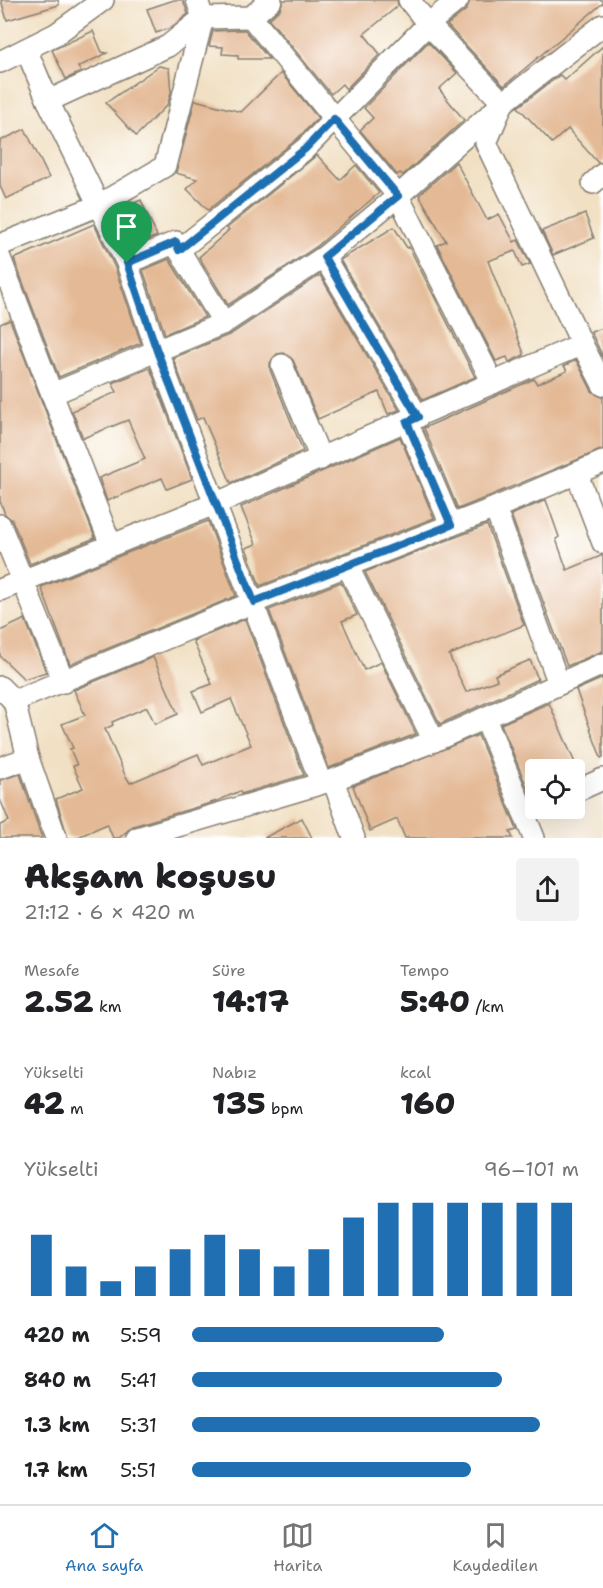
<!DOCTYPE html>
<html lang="tr">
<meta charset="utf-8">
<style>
:root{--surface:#fff;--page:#f2f2f2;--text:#202124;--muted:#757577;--line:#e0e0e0;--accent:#1f6fb2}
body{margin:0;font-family:"Shantell Sans",sans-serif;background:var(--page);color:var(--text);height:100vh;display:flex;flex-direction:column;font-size:22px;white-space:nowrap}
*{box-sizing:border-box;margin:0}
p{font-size:20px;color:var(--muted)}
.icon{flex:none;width:33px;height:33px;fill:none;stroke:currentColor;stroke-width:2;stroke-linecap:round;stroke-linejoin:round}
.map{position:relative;height:838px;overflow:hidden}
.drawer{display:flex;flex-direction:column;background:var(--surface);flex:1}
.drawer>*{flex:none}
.fabs{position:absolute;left:525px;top:759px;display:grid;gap:12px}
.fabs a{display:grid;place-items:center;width:60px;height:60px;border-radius:6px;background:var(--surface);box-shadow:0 6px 24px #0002;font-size:30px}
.pin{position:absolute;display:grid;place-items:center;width:51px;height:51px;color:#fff;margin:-62px -26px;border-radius:50% 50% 50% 0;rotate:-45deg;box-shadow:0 0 6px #0007}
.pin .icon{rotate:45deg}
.round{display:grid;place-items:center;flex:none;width:63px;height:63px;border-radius:6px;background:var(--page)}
.head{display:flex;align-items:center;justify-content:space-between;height:102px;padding:0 24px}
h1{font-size:33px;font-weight:800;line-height:45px}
.figures{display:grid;grid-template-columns:repeat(3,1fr);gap:9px;height:102px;padding:6px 24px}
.figures div{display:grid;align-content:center}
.figures b{font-size:30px;font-weight:800}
.figures small{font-size:16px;font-weight:400}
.figures p{font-size:16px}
.chart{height:168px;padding:12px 24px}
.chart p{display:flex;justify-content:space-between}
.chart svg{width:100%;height:108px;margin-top:6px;stroke:var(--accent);stroke-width:6}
ul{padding:0 24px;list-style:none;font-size:20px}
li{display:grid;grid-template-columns:96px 72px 1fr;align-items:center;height:45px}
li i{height:15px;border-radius:8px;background:var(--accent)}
.tabs{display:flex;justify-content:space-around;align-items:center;height:84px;border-top:2px solid var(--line);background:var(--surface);font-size:16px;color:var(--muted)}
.tabs a{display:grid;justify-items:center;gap:3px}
.tabs .current{color:var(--accent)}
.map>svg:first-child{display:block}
</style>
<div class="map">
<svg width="603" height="838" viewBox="0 0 603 838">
<rect width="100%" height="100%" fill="#fff"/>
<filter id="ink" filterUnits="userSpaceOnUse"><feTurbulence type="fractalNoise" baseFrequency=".0167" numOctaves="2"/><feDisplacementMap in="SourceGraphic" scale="12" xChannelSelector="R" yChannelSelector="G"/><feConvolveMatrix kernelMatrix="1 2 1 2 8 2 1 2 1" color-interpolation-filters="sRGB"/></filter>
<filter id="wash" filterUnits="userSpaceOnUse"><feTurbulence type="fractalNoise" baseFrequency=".008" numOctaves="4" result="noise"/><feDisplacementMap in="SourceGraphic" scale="24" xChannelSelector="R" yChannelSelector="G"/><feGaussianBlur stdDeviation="1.35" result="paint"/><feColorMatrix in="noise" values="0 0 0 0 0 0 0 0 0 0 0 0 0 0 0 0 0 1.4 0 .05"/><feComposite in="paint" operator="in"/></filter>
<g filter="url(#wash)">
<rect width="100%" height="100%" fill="#f1e0c3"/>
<g id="blocks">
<g fill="#e4ba96">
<polygon points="1,0 58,0 59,5 7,20"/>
<polygon points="174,0 183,0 188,14 170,28 156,33 147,9"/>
<polygon points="283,0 397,0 398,6 364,34 380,54 346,89 342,84 331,94 269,19 280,9"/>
<polygon points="470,0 603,0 603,3 504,86 447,25 466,10"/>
<polygon points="238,30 245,30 269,59 238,59 238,55 222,54 223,47 209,46 213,31"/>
<polygon points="93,31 102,52 107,53 78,67 81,72 66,79 52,50"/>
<polygon points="428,42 457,73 439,89 464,120 403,175 400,173 397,175 360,130 373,118 364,108"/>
<polygon points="603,46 603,162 598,163 568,129 552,143 518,107 560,75 565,80"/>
<polygon points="159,66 169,68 171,93 167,105 136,136 106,103"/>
<polygon points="281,73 318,118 296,140 208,210 187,189 197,179 176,173 195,100 241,112"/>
<polygon points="25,129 49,178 6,199 0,186 0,141"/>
<polygon points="317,155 340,180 356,165 379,193 316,247 228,305 199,257 229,230 227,228"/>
<polygon points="456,162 487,220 499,214 514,242 518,240 530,264 522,267 515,251 488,261 523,351 524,355 509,362 507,357 496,361 437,245 446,241 419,195"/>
<polygon points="141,200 157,236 133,246 116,211"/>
<polygon points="585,214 594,238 553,255 542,231"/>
<polygon points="94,224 115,268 141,343 59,377 14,259"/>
<polygon points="394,227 407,248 409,247 475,377 423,400 340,260"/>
<polygon points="169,259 205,317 165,334 143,270"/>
<polygon points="320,275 399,410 388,414 379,392 318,419 293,360 284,353 277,354 270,363 270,370 303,451 231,483 203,417 197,420 173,358 231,334"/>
<polygon points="10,320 95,538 30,564 12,520 5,514 0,501 0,324"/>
<polygon points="603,328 603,357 591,332"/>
<polygon points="576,360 592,391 603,398 603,449 458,509 424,428 534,379 537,384 567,371 564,366"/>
<polygon points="150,368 192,479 167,489 162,478 107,501 99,478 145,459 128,420 83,438 72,411 117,392 112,383"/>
<polygon points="400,437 434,518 260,586 246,548 256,544 241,507"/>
<polygon points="546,500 559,537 556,539 567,570 603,555 603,651 567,666 511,515"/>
<polygon points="208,521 236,596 70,664 41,587"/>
<polygon points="487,525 524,625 449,655 466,692 497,680 495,675 530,660 538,679 440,724 365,572"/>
<polygon points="341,582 357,615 342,621 364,670 381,662 416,734 329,768 269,610"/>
<polygon points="25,619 46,672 24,679 0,656 0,631"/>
<polygon points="245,619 304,775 241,794 240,791 217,801 133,826 119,838 113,838 107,824 76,838 68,838 56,799 83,788 73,766 77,765 70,749 73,748 62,724 85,715 74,690 153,657 178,714 155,724 147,707 112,722 113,725 105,729 125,775 130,783 198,754 203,765 251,745 231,699 202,712 193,691 212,684 193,641"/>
<polygon points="603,678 603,757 601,758 576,690"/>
<polygon points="549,703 578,770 536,770 536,797 532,799 501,724"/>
<polygon points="478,735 517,830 510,832 513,838 405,838 397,819 370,831 353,786"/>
<polygon points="20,774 42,838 0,838 0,825 9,821 0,799 0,780"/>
<polygon points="302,818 312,838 264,838"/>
</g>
</g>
</g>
<g filter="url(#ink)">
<use href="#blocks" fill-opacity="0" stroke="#867e70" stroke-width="1.5"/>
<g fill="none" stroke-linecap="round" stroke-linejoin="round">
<g stroke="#867e70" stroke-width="24">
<g id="minor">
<polyline points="251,17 398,196 493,383"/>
<polyline points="26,49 48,101 168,46 203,18 251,17 271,0"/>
<polyline points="0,62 56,34 103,0"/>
<polyline points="48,101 127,263 157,351 321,783"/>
<polyline points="593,183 603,174"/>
<polyline points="0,245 97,206 165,166 203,18 197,0"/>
<polyline points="179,250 224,323"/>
<polyline points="324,257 418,417"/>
<polyline points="0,258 52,394"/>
<polyline points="127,263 176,242 179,250 305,149 428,24 458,0"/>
<polyline points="582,344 603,385"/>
<polyline points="282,365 321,459"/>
<polyline points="407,422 451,525"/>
<polyline points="577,474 603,543"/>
<polyline points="495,508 559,684"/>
<polyline points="0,525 64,682"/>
<polyline points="111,545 52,394 224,323 324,257 398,196 503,103 603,25"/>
<polyline points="347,565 434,741"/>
<polyline points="0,590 217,503 582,344 486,143 503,103 428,24 409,0"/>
<polyline points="0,687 14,701 28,758 0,768"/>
<polyline points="14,701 254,602 495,508 603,462"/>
<polyline points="485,718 534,838"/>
<polyline points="28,758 56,838"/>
<polyline points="333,780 354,838"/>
<polyline points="574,792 603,779"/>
<polyline points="137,838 333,780 434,741 603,664"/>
</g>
</g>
<use href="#minor" stroke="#fff" stroke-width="21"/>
</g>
</g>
<g fill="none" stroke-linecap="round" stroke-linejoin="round" filter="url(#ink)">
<g stroke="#fff" stroke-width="12">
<polygon id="route" points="334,119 398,196 324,257 418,417 407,422 451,525 254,602 157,351 127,263 176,242 179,250 305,149"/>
</g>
<use href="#route" stroke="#1f6fb2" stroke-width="8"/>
</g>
</svg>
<div class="fabs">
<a><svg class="icon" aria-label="locate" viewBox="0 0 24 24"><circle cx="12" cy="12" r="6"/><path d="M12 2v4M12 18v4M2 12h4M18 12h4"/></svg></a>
</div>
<div class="pin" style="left:127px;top:263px;background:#1e9e55"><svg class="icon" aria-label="arrive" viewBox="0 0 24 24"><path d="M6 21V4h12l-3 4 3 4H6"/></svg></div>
</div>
<section class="drawer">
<div class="head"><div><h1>Akşam koşusu</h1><p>21:12 · 6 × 420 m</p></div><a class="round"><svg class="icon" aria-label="share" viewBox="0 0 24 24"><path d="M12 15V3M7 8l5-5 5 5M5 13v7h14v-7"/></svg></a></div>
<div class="figures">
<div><p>Mesafe</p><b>2.52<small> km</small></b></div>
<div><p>Süre</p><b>14:17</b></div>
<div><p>Tempo</p><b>5:40<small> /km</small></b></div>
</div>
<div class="figures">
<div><p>Yükselti</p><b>42<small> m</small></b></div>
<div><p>Nabız</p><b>135<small> bpm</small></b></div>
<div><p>kcal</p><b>160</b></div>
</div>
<div class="chart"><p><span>Yükselti</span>96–101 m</p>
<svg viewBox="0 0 160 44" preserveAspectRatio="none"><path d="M5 44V19M15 44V32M25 44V38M35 44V32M45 44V25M55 44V19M65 44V25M75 44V32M85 44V25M95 44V12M105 44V6M115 44V6M125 44V6M135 44V6M145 44V6M155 44V6"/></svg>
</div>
<ul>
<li><b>420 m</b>5:59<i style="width:65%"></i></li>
<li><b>840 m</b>5:41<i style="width:80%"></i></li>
<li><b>1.3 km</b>5:31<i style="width:90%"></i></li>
<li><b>1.7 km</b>5:51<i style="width:72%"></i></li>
</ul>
</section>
<nav class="tabs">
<a class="current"><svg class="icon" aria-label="home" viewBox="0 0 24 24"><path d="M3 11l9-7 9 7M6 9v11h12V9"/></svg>Ana sayfa</a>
<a><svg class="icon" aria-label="map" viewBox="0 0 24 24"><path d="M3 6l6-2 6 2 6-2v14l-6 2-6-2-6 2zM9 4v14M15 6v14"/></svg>Harita</a>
<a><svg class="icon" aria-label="saved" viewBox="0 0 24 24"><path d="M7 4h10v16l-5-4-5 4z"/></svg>Kaydedilen</a>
</nav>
